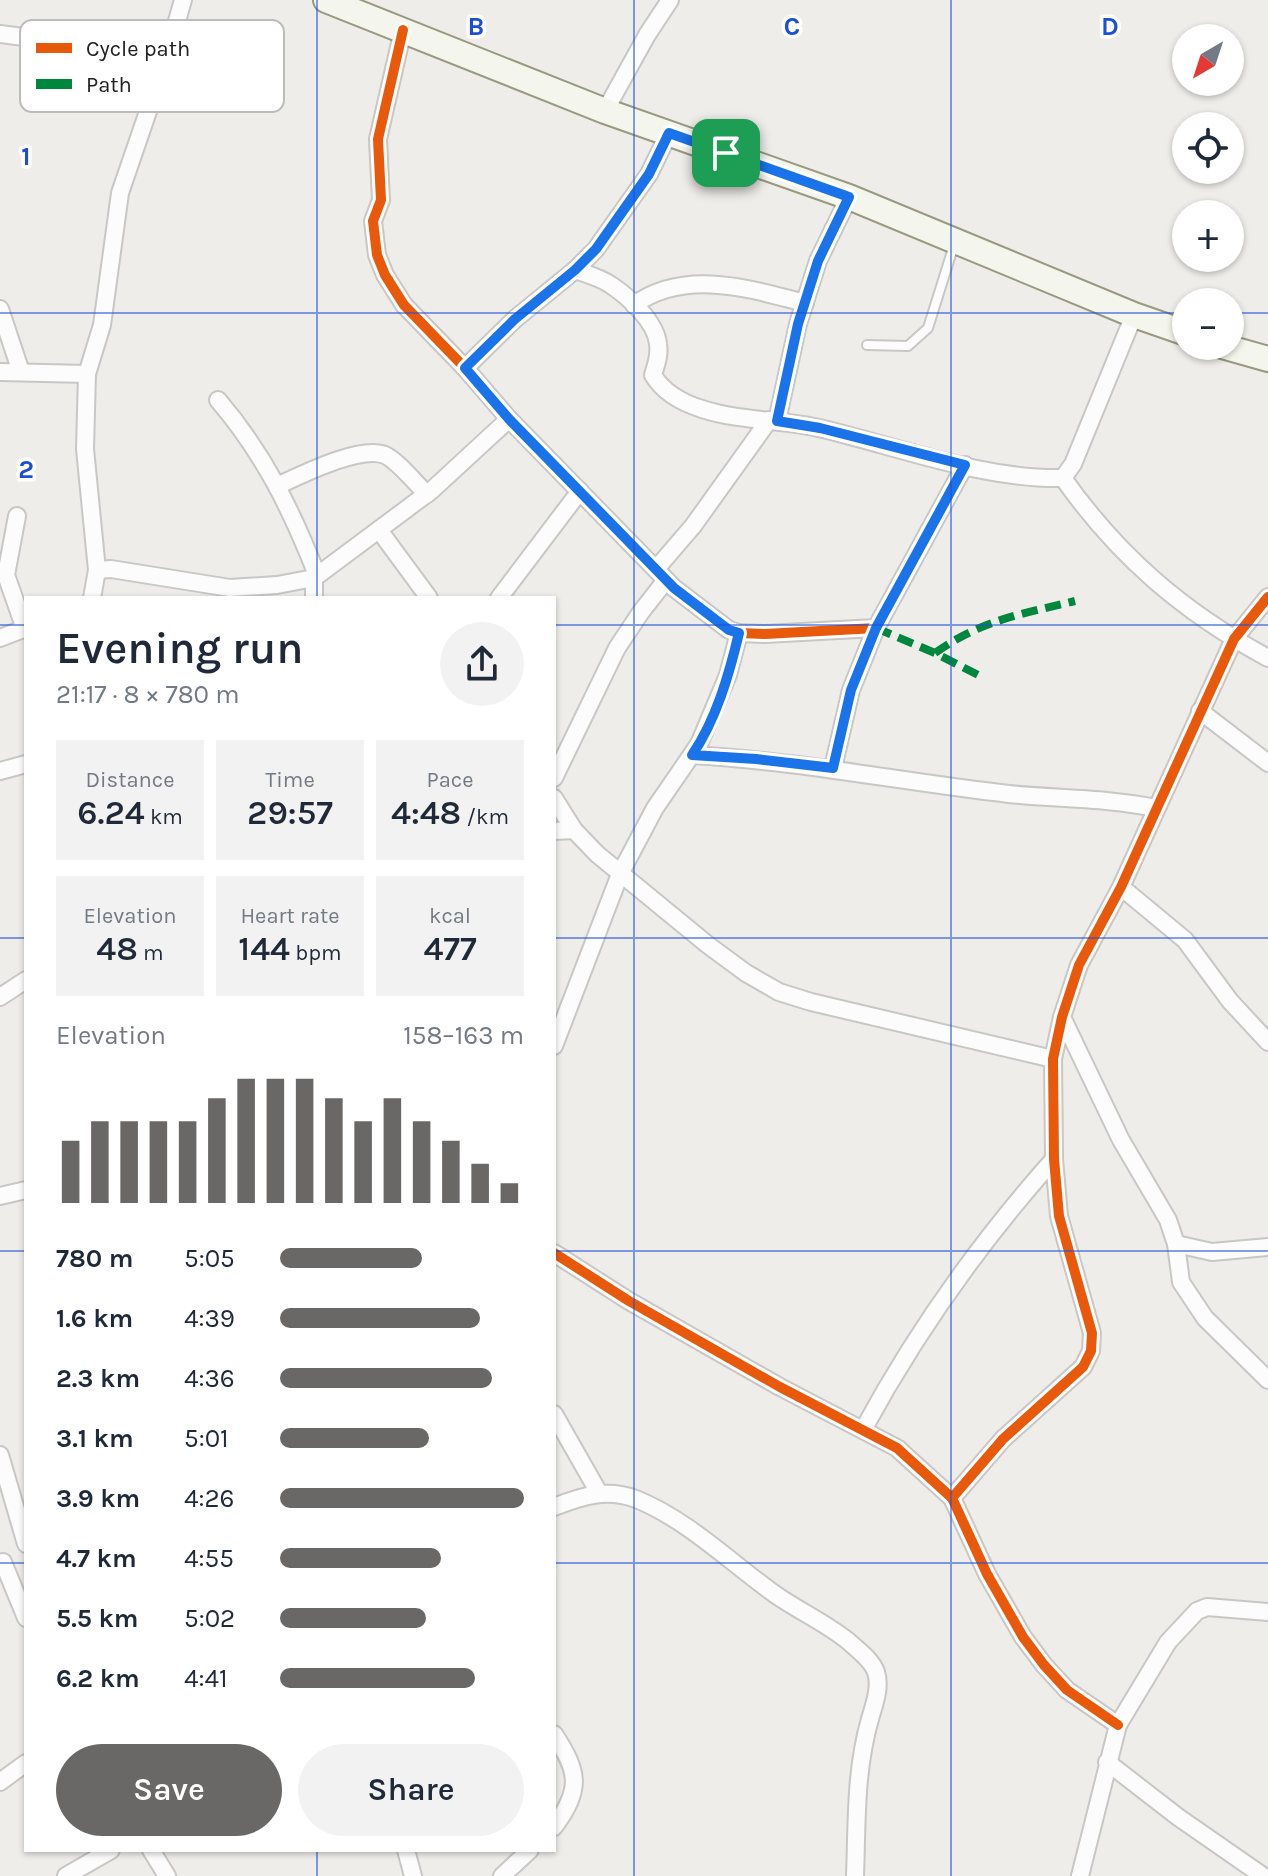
<!DOCTYPE html>
<meta charset="utf-8">
<style>
:root{--surface:#fff;--page:#f2f2f3;--text:#1f2937;--muted:#747a83;--accent:#696867}
body{margin:0;font-family:Karla,sans-serif;background:var(--page);color:var(--text);height:100vh;display:flex;flex-direction:column;font-size:30px;white-space:nowrap}
*{box-sizing:border-box;margin:0}
p{font-size:26px;color:var(--muted)}
.icon{flex:none;width:44px;height:44px;fill:none;stroke:currentColor;stroke-width:2;stroke-linecap:round;stroke-linejoin:round}
.map{position:relative;flex:1;overflow:hidden}
.side{position:absolute;left:24px;top:596px;width:532px;height:1256px;display:flex;flex-direction:column;background:var(--surface);border-radius:0px;box-shadow:0 2px 6px #0004}
.side>*{flex:none}
.needle{width:52px;rotate:219deg}
.controls{position:absolute;left:1172px;top:24px;display:grid;gap:16px}
.controls a{display:grid;place-items:center;width:72px;height:72px;border-radius:50%;background:var(--surface);box-shadow:0 2px 6px #0004;font-size:40px}
.pin{position:absolute;display:grid;place-items:center;width:68px;height:68px;color:#fff;margin:-34px;border-radius:16px;box-shadow:0 4px 12px #0006}
.round{display:grid;place-items:center;flex:none;width:84px;height:84px;border-radius:42px;background:var(--page)}
.headline{display:flex;align-items:center;justify-content:space-between;height:136px;padding:0 32px}
h1{font-size:44px;font-weight:600;line-height:60px}
.stats{display:grid;grid-template-columns:repeat(3,1fr);gap:12px;height:136px;padding:8px 32px}
.stats div{display:grid;align-content:center;border-radius:0px;background:var(--page);text-align:center}
.stats b{font-size:34px;font-weight:600}
.stats small{font-size:22px;font-weight:400}
.stats p{font-size:22px}
.chart{height:224px;padding:16px 32px}
.chart p{display:flex;justify-content:space-between}
.chart svg{width:100%;height:144px;margin-top:8px;stroke:var(--accent);stroke-width:6}
.primary-button{display:flex;gap:16px;margin-top:auto;padding:16px 32px}
.primary-button a{flex:1;height:92px;border-radius:48px;background:var(--accent);color:#fff;font-size:32px;font-weight:600;line-height:92px;text-align:center}
.primary-button a+a{background:var(--page);color:var(--text)}
ul{padding:0 32px;list-style:none;font-size:26px}
li{display:grid;grid-template-columns:128px 96px 1fr;align-items:center;height:60px}
li i{height:20px;border-radius:10px;background:var(--accent)}
.map>svg:first-child{display:block}
</style>
<div class="map">
<svg width="1268" height="1876" viewBox="0 0 1268 1876">
<rect width="100%" height="100%" fill="#efede9"/>
<g fill="none" stroke-linecap="round" stroke-linejoin="round">
<g stroke="#c8c7c5" stroke-width="12">
<polyline id="service" points="867,345 908,346 928,328 954,245"/>
</g>
<g stroke="#c8c7c5" stroke-width="20">
<g id="minor">
<polyline points="403,30 378,139 381,200 373,221 377,255 385,275 404,305 465,368 509,419 674,588 729,630 739,633 765,634 876,628"/>
<polyline points="0,34 167,56"/>
<polyline points="605,111 647,35 670,0"/>
<path d="M 575,270 C 587,274 601,278 611,285 C 629,297 656,322 658,344 C 660,355 656,365 653,375 C 663,392 683,403 702,409 C 742,422 783,419 823,429 C 898,447 985,480 1063,478 L 1073,464 L 1134,315"/>
<path d="M 634,305 C 685,268 750,289 805,303"/>
<polyline points="0,309 21,372"/>
<polyline points="465,368 515,319 575,270 596,249 649,174 669,133"/>
<polyline points="0,372 87,374"/>
<path d="M 218,400 C 264,454 291,509 317,575"/>
<polyline points="777,421 798,324 818,261 849,197"/>
<path d="M 1063,478 C 1118,556 1183,612 1268,658"/>
<path d="M 277,486 C 301,475 360,445 385,455 C 398,461 416,484 427,494"/>
<polyline points="17,516 6,575 25,629"/>
<polyline points="379,530 429,598"/>
<polyline points="656,569 693,526 769,420"/>
<polyline points="97,570 111,569 230,588 277,585 314,578 432,490 509,419"/>
<polyline points="314,578 314,598"/>
<polyline points="92,598 97,570 85,449 87,374 102,325 120,193 167,56 183,0"/>
<polyline points="499,598 580,491"/>
<polyline points="0,638 26,628"/>
<polyline points="1200,711 1268,763"/>
<path d="M 692,755 C 799,761 903,782 1009,794 C 1058,799 1107,798 1156,808"/>
<polyline points="833,768 851,690 876,628 965,465"/>
<polyline points="0,771 26,764"/>
<polyline points="554,778 617,648 641,612 666,580"/>
<polyline points="554,798 574,830 597,854 708,945 746,973 779,992 811,1002 1053,1059"/>
<polyline points="554,831 574,830"/>
<polyline points="1121,887 1185,940 1230,1001 1268,1042"/>
<polyline points="0,997 26,980"/>
<polyline points="1062,1017 1121,1140 1168,1220 1176,1244 1181,1282 1205,1318 1268,1380"/>
<polyline points="554,1046 620,874 655,808 699,744 728,675 739,633"/>
<polyline points="0,1196 26,1190"/>
<polyline points="1176,1244 1212,1252 1268,1247"/>
<polyline points="554,1253 629,1301 780,1387 897,1448 952,1498 987,1574 1023,1637 1044,1665 1067,1690 1118,1725"/>
<polyline points="554,1414 599,1493"/>
<path d="M 863,1430 C 916,1332 980,1242 1054,1159"/>
<polyline points="0,1455 26,1544"/>
<polyline points="952,1498 1003,1439 1083,1367 1091,1351 1092,1333 1059,1216 1054,1159 1053,1059 1062,1017 1079,965 1121,887 1234,639 1268,597"/>
<path d="M 554,1507 C 582,1496 607,1488 636,1499 C 688,1520 731,1563 776,1595 C 799,1611 826,1623 848,1641 C 857,1649 872,1660 876,1672 C 881,1687 874,1705 870,1719 C 855,1771 857,1823 855,1876"/>
<polyline points="3,1562 26,1618"/>
<path d="M 554,1734 C 579,1772 582,1789 554,1827"/>
<polyline points="1107,1762 1178,1817 1263,1876"/>
<polyline points="0,1782 26,1763"/>
<polyline points="151,1850 167,1876"/>
<polyline points="406,1850 413,1876"/>
<polyline points="66,1876 111,1850"/>
<polyline points="502,1876 530,1850"/>
<polyline points="1080,1876 1118,1725 1168,1642 1197,1611 1207,1607 1268,1612"/>
</g>
</g>
<g stroke="#989980" stroke-width="28">
<g id="secondary">
<polyline points="326,0 605,111 849,197 1134,315 1186,333"/>
<polyline points="1222,346 1268,359"/>
</g>
</g>
<use href="#service" stroke="#fdfcfc" stroke-width="8"/>
<use href="#minor" stroke="#fdfcfc" stroke-width="16"/>
<use href="#secondary" stroke="#f4f5ec" stroke-width="24"/>
<g stroke="#00873e" stroke-width="8" stroke-dasharray="16 8" stroke-linecap="butt">
<polyline points="876,628 935,653 982,677"/>
<path d="M 935,653 C 981,620 1022,614 1075,601"/>
</g>
<g stroke="#fff" stroke-width="15">
<g id="cycleway">
<polyline points="403,30 378,139 381,200 373,221 377,255 385,275 404,305 465,368 509,419 674,588 729,630 739,633 765,634 876,628"/>
<polyline points="554,1253 629,1301 780,1387 897,1448 952,1498 987,1574 1023,1637 1044,1665 1067,1690 1118,1725"/>
<polyline points="952,1498 1003,1439 1083,1367 1091,1351 1092,1333 1059,1216 1054,1159 1053,1059 1062,1017 1079,965 1121,887 1234,639 1268,597"/>
</g>
</g>
<use href="#cycleway" stroke="#e8590c" stroke-width="10"/>
</g>
<g fill="none" stroke-linecap="round" stroke-linejoin="round">
<g stroke="#fff" stroke-width="16">
<path id="route" d="M 669,133 L 849,197 L 818,261 L 798,324 L 777,421 L 820,428 L 965,465 L 876,628 L 851,690 L 833,768 L 756,759 L 692,755 C 716,720 729,675 739,633 L 729,630 L 674,588 L 509,419 L 465,368 L 515,319 L 575,270 L 596,249 L 649,174 Z"/>
</g>
<use href="#route" stroke="#1a73e8" stroke-width="10"/>
</g>
<path fill="none" stroke="#1d4ed8" stroke-width="2" stroke-opacity="0.55" d="M 317,0 L 317,598M 634,0 L 634,1876M 951,0 L 951,1876M 0,313 L 1186,313M 1230,313 L 1268,313M 0,625 L 26,625M 554,625 L 1268,625M 0,938 L 26,938M 554,938 L 1268,938M 0,1251 L 26,1251M 554,1251 L 1268,1251M 0,1563 L 26,1563M 554,1563 L 1268,1563M 317,1850 L 317,1876"/>
<rect x="20" y="20" width="264" height="92" rx="12" fill="#fff" stroke="#bcbcbc" stroke-width="2"/>
<rect x="36" y="43" width="36" height="10" fill="#e8590c"/>
<rect x="36" y="79" width="36" height="10" fill="#00873e"/>
<g font-size="22" fill="#212121">
<text x="86" y="56">Cycle path</text>
<text x="86" y="92">Path</text>
</g>
<g font-size="26" text-anchor="middle" font-weight="bold" fill="#1d4ed8" stroke="#fff" stroke-width="7" stroke-linejoin="round" paint-order="stroke">
<text x="476" y="35">B</text>
<text x="792" y="35">C</text>
<text x="1110" y="35">D</text>
<text x="26" y="165">1</text>
<text x="26" y="478">2</text>
</g>
</svg>
<div class="controls">
<a><svg class="needle" viewBox="-14 -14 28 28"><path d="M0-13l5 13h-10z" fill="#e53935"/><path d="M0 13l5-13h-10z" fill="#747a83"/></svg></a>
<a><svg class="icon" aria-label="locate" viewBox="0 0 24 24"><circle cx="12" cy="12" r="6"/><path d="M12 2v4M12 18v4M2 12h4M18 12h4"/></svg></a>
<a>+</a>
<a>−</a>
</div>
<div class="pin" style="left:726px;top:153px;background:#1e9e55"><svg class="icon" aria-label="arrive" viewBox="0 0 24 24"><path d="M6 21V4h12l-3 4 3 4H6"/></svg></div>
<section class="side">
<div class="headline"><div><h1>Evening run</h1><p>21:17 · 8 × 780 m</p></div><a class="round"><svg class="icon" aria-label="share" viewBox="0 0 24 24"><path d="M12 15V3M7 8l5-5 5 5M5 13v7h14v-7"/></svg></a></div>
<div class="stats">
<div><p>Distance</p><b>6.24<small> km</small></b></div>
<div><p>Time</p><b>29:57</b></div>
<div><p>Pace</p><b>4:48<small> /km</small></b></div>
</div>
<div class="stats">
<div><p>Elevation</p><b>48<small> m</small></b></div>
<div><p>Heart rate</p><b>144<small> bpm</small></b></div>
<div><p>kcal</p><b>477</b></div>
</div>
<div class="chart"><p><span>Elevation</span>158–163 m</p>
<svg viewBox="0 0 160 44" preserveAspectRatio="none"><path d="M5 44V25M15 44V19M25 44V19M35 44V19M45 44V19M55 44V12M65 44V6M75 44V6M85 44V6M95 44V12M105 44V19M115 44V12M125 44V19M135 44V25M145 44V32M155 44V38"/></svg>
</div>
<ul>
<li><b>780 m</b>5:05<i style="width:58%"></i></li>
<li><b>1.6 km</b>4:39<i style="width:82%"></i></li>
<li><b>2.3 km</b>4:36<i style="width:87%"></i></li>
<li><b>3.1 km</b>5:01<i style="width:61%"></i></li>
<li><b>3.9 km</b>4:26<i style="width:100%"></i></li>
<li><b>4.7 km</b>4:55<i style="width:66%"></i></li>
<li><b>5.5 km</b>5:02<i style="width:60%"></i></li>
<li><b>6.2 km</b>4:41<i style="width:80%"></i></li>
</ul>
<div class="primary-button"><a>Save</a><a>Share</a></div>
</section>
</div>
